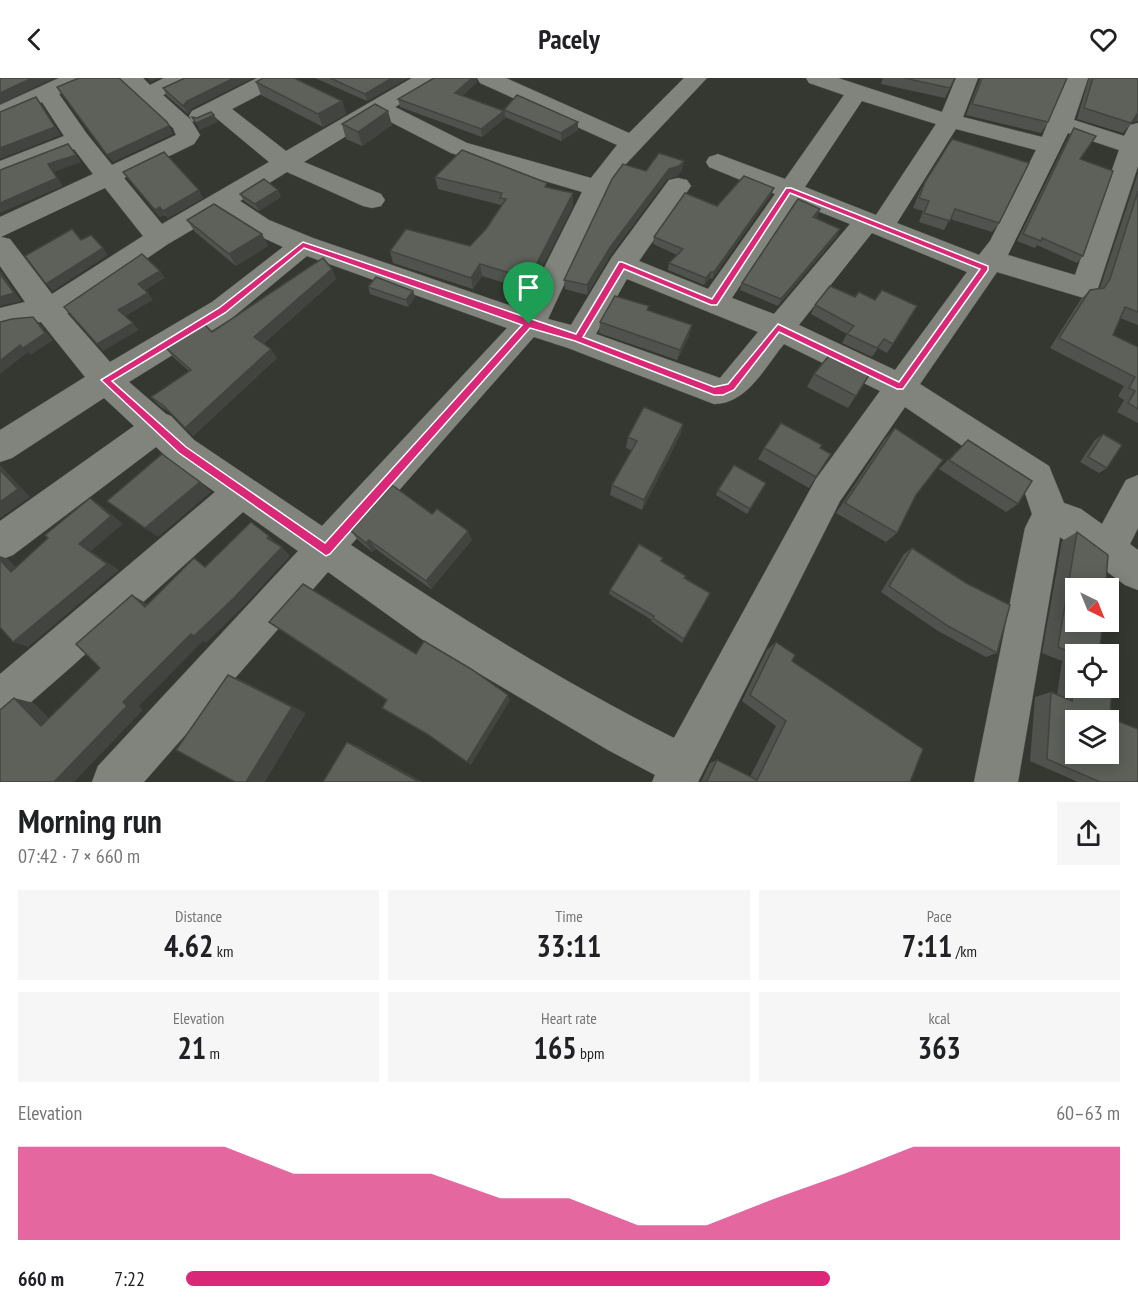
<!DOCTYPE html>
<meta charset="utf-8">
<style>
:root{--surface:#fff;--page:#f6f6f6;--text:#202124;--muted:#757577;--accent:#db2777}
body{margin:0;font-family:"PT Sans Narrow",sans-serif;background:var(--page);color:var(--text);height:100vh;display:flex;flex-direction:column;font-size:22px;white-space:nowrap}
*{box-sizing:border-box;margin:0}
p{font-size:20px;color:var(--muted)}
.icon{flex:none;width:33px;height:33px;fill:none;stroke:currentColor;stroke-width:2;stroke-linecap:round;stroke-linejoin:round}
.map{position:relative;height:704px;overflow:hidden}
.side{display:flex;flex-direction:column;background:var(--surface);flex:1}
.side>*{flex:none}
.needle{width:39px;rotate:137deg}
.buttons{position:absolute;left:1065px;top:500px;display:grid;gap:12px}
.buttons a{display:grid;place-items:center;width:54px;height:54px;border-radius:0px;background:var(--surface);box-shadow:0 3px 15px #0003;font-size:30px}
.pin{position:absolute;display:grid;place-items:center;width:51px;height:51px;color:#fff;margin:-62px -26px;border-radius:50% 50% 50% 0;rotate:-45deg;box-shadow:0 0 6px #0007}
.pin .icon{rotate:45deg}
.round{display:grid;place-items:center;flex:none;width:63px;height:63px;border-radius:0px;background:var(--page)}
.head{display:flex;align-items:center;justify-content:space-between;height:102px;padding:0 18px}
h1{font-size:33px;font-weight:800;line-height:45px}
.stats{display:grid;grid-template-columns:repeat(3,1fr);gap:9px;height:102px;padding:6px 18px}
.stats div{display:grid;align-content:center;border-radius:0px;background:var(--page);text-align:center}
.stats b{font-size:30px;font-weight:800}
.stats small{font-size:16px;font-weight:400}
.stats p{font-size:16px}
.chart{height:168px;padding:12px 18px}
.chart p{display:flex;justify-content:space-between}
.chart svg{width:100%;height:108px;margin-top:6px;fill:var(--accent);opacity:.7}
ul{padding:0 18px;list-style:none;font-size:20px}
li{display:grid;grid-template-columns:96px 72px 1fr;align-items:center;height:45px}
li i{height:15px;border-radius:8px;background:var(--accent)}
header{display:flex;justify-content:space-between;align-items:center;height:78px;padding:0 18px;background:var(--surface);font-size:27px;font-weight:800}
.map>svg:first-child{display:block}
</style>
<header><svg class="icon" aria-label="back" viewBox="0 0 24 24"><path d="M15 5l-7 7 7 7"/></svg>Pacely<svg class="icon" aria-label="heart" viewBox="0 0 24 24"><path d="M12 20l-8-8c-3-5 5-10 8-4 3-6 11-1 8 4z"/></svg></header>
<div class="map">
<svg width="1138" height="704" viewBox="0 0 1138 704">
<rect width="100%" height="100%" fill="#353831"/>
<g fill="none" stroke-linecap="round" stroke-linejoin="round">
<g stroke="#535650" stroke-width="1">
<path id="minor" d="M 59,0 L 88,0 L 85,5 L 59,16 L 87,56 L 112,87 L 176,57 L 173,50 L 119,0 L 143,0 L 150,7 L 164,0 L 192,0 L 189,5 L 163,17 L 191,42 L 200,57 L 194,66 L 124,100 L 162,146 L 269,84 L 215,39 L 200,45 L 192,43 L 189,38 L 192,33 L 257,0 L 285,0 L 282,5 L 232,31 L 286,73 L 412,0 L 438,0 L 435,5 L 395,29 L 467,65 L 591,100 L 617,67 L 480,5 L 477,0 L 506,0 L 629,55 L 684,0 L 707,0 L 625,87 L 609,110 L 548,241 L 571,247 L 612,179 L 669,102 L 678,100 L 687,102 L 691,108 L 639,183 L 708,211 L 775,116 L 709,89 L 706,84 L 709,79 L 718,76 L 785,101 L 844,17 L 809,5 L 806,0 L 838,0 L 942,34 L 956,0 L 978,0 L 963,39 L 1042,59 L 1066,0 L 1088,0 L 1074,42 L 1124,58 L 1130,47 L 1138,45 L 1138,88 L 1098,210 L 1094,217 L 1084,220 L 997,194 L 920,306 L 1049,388 L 1064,425 L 1081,431 L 1102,446 L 1126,402 L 1138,397 L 1138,450 L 1130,466 L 1138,472 L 1138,512 L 1125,507 L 1060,459 L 1018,704 L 974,704 L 1025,450 L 1032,436 L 1023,409 L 905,329 L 840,423 L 698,704 L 652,704 L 655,697 L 608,672 L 423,562 L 328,494 L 144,704 L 92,704 L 98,688 L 298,473 L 243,434 L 70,590 L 15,638 L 0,644 L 0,596 L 215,414 L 170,382 L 156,369 L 13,477 L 0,482 L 0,443 L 134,348 L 104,320 L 12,380 L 0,384 L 0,352 L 85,299 L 41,244 L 19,246 L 0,252 L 0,230 L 25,224 L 0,188 L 0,139 L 93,96 L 74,71 L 0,100 L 0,83 L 64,58 L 42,24 L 0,42 L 0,27 ZM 862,23 L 936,46 L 876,137 L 805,109 ZM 379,38 L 451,75 L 582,114 L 523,232 L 313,160 L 269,142 L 240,123 L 287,94 L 363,128 L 372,130 L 381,128 L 385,122 L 381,116 L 304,84 ZM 956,51 L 1036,72 L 990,163 L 979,177 L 897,145 ZM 1068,55 L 1119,72 L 1075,197 L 1008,177 ZM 105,110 L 143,158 L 52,216 L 10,161 L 1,159 ZM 795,124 L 850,146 L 774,236 L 732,220 ZM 221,135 L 251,154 L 283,169 L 212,224 L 110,284 L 67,235 L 168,166 ZM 872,155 L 967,194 L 895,292 L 799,247 ZM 307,178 L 507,250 L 322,448 L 194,362 L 171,338 L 166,336 L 129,304 L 232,240 ZM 627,201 L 758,254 L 720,300 L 596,256 ZM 534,259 L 568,270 L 714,326 C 747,326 765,289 784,266 L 880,313 L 816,401 L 674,660 C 562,604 455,537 351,467 Z"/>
</g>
<use href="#minor" fill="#80847c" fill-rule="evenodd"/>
</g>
<g fill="#50534d" fill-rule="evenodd">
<polygon points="315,0 408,0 367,23"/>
<polygon points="883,0 955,0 945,20 881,6"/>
<polygon points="980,0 1067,0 1048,44 1041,55 966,37 980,1"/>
<polygon points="1089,0 1138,0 1138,43 1132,44 1123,55 1077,41"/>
<polygon points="256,4 342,23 346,36 323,49 261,17"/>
<polygon points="477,4 462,18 504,33 505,40 482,59 400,29 398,21"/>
<polygon points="163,10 191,31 188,36 167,18"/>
<polygon points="504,32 578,44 578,52 561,63 505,39"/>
<polygon points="342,46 392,47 362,68 346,61"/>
<polygon points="1074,50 1080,81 1083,178 1077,185 1037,167 1035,170 1017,163 1069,58"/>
<polygon points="682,92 677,98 667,101 610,178 587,217 565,211 564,202 646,93"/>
<polygon points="123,94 203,120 168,140 165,137 160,139"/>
<polygon points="1138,95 1138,247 1120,240 1113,257 1138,269 1138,345 1117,334 1124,322 1118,318 1124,308 1050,270 1081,221 1090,212 1100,210"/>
<polygon points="435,99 547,110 573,115 573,128 535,203 524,200 518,209 482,198 473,211 393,185 390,173 470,168 486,151 501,128 501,127 438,111"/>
<polygon points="925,104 999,145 992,154 950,141 944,152 919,144 923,133 913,130 920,113"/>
<polygon points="240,116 281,119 259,133 244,123"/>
<polygon points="771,117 712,201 710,200 704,207 668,192 669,185 677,177 653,166 654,159 717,128"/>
<polygon points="818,138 816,140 837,158 778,228 740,212 742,205"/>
<polygon points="187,142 262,156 268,168 236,188 195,154"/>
<polygon points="332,191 336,201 264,265 277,280 193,358 172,336 160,328 151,319 189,293 173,279 166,270 212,254"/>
<polygon points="368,209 413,213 415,219 408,229 370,216"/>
<polygon points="855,219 917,228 887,275 878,270 872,279 842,265 847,256 811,236 815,227"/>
<polygon points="649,233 689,258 677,282 599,255 600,244"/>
<polygon points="814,296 869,297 848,330 807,309"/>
<polygon points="683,346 680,357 642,432 610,417 612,407 631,372 626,370 628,359"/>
<polygon points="895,350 916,417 897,455 886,464 836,435 885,361"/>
<polygon points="1103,356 1107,390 1099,395 1080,384 1095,362"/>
<polygon points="968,362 1018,426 1006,434 939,391"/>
<polygon points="764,370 816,399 809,410 758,381"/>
<polygon points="766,405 747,436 716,417 718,412"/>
<polygon points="432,436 472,462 431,511 376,471 372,474 358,462 351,453"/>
<path d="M 1077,454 L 1108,477 L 1106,503 L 1108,504 L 1108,510 L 1076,510 L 1076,543 L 1103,543 L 1100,569 L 1114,575 L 1110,640 L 1138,651 L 1138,704 L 1078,704 L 1030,683 L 1035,619 L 1051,614 L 1057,617 L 1062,583 L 1042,575 L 1062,463 ZM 1076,576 L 1108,576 L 1108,609 L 1076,609 ZM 1076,642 L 1108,642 L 1108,675 L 1076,675 Z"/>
<polygon points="912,470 997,575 986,579 938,553 881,514 904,476"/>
<polygon points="661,484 684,500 710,515 682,565 651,543 652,542 609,516 610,512"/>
<polygon points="776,564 792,583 910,704 701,704 710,685 717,682 750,699 776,648 742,623 767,572"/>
</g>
<g fill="#41443f">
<polygon points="32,0 54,0 0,26 0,15"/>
<polygon points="148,0 159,0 150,4"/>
<polygon points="234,0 253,0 191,31 188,36 183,28 187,23"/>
<polygon points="392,0 408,0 367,23 365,16"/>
<polygon points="472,0 476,0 477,4 456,23 455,15"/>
<polygon points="36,19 61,57 0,81 0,70"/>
<polygon points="342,23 346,36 323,49 318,36"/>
<polygon points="388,33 392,47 362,68 358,54"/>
<polygon points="504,33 505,40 482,59 481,51"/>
<polygon points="1138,35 1137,43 1129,45"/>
<polygon points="214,37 218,44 200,52 196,45"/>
<polygon points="167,44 173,56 113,84 107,77"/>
<polygon points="578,44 578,52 561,63 561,55"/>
<polygon points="76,77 81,84 54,94 63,108 0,135 0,125 48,86"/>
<polygon points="684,83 682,92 677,98 667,101 610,178 587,217 587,207 611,168 669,91"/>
<polygon points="774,110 771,117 712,201 714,194"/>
<polygon points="199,112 203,120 168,140 163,133"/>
<polygon points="278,112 281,119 259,133 255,126"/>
<polygon points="573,115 573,128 535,203 534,191"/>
<polygon points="160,129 165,137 160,139 155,132"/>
<polygon points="820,131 818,138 810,146 813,139"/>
<polygon points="840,151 837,158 778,228 781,221"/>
<polygon points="262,156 268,168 236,188 229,176"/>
<polygon points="103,170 108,177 53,213 46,206"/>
<polygon points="480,186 482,198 473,211 471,200"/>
<polygon points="523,188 524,200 518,209 517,197"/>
<polygon points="332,191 336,201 260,268 254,259"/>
<polygon points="0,192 21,223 0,228"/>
<polygon points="160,193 165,200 144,213 138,206"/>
<polygon points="711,194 710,200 704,207 706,200"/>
<polygon points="413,213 415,219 408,229 406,222"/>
<polygon points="148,215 153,222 124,239 118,232"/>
<polygon points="33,239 40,246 53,262 31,277 23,270"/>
<polygon points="133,245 139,252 103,273 97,266"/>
<polygon points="692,247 689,258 677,282 680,272"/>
<polygon points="20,267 28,274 0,296 0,283"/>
<polygon points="271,271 277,280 193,358 185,350"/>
<polygon points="683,346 680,357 642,432 644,422"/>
<polygon points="0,387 30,419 0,440"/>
<polygon points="200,404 211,414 158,459 145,450"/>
<polygon points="90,420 102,428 123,446 91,473 119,492 28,569 13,564 79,466"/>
<polygon points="468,453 472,462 431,511 426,503"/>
<polygon points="269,458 278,467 276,469 267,460"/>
<polygon points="369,462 376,471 372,474 366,465"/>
<polygon points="282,469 290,478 244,528 206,565 203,563 139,628 143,632 74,704 54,704 123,624 191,556"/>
<polygon points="0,478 8,481 26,501 11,494 0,482"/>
<polygon points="132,517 146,525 159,536 145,529"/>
<polygon points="228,597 246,604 306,635 265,704 246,704"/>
<polygon points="508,617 510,622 471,687 467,684"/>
<polygon points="14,620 34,625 60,651 41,648"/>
<polygon points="347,664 358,668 423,704 419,704"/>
</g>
<g fill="#5d615a" stroke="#41443f" stroke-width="1.5" fill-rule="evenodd">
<polygon points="0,0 32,0 0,15"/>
<polygon points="79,0 119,0 167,44 169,48 107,77 57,9"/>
<polygon points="185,0 234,0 187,23 183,28 163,10"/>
<polygon points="263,0 294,0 342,23 318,36 256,4"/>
<polygon points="330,0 392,0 365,16"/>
<polygon points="434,0 472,0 455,15 504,33 481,51 398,21"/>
<polygon points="904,0 955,0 950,10"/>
<polygon points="982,0 1067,0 1048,44 972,26"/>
<polygon points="1093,0 1138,0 1138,35 1131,45 1084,30"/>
<polygon points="517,17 578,44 561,55 504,32"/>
<polygon points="36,19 55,49 0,70 0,34"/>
<polygon points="375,26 388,33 358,54 342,46"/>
<polygon points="211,34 214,37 196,45 192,39 197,40"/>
<polygon points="1074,50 1096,58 1080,81 1113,93 1083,178 1042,160 1041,163 1023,156"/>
<polygon points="952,61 1029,85 999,145 955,131 950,143 924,135 929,123 919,120 925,104"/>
<polygon points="68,66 76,77 48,86 57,100 0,125 0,92"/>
<polygon points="462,72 547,105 545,109 573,115 534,191 523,188 517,197 480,186 471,200 390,173 406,151 470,168 486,151 506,121 500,120 502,115 435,99"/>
<polygon points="164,74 199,112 163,133 160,129 155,132 123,94"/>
<polygon points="659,75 684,83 679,88 669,91 611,168 587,207 564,202 612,101 623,86 646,93"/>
<polygon points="744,98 774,110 714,194 711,194 706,200 669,185 683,171 654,159 685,115 717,128"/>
<polygon points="264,101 278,112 255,126 240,116"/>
<polygon points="1138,113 1138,234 1125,229 1113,257 1138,269 1138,331 1128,325 1135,313 1129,310 1135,299 1059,260 1090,212 1104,210 1110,201"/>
<polygon points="798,121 820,131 813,139 840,151 781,221 742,205"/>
<polygon points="214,126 262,156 229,176 187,142"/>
<polygon points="72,151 81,162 91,157 103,170 46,206 25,178"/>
<polygon points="142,176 160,193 138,206 148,215 118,232 133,245 97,266 64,229"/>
<polygon points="323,180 332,191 254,259 271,271 185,350 164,328 151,319 191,292 166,270 204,246 212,254"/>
<polygon points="0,196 14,215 0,219"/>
<polygon points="376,199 413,213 406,222 368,209"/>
<polygon points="830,208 855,219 859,214 875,222 882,212 917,228 893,266 884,261 877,270 847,256 854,248 815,227"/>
<polygon points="615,218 649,228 647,232 692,247 680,272 600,244"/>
<polygon points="33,239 45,255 23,270 20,267 0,283 0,244 12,241"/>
<polygon points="831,275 862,290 860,293 869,297 856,318 814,296"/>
<polygon points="644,329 683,346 644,422 612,407 637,363 628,359"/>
<polygon points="781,345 822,367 820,370 831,376 816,399 764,370"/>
<polygon points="895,350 943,382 916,417 897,455 845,425"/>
<polygon points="1103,356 1122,367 1107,390 1088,379"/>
<polygon points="968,362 1032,403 1018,426 949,382"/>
<polygon points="162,376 200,404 145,450 107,423"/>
<polygon points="734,387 766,405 750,431 718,412"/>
<polygon points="0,392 18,411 0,424"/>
<polygon points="392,407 432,436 437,431 468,453 426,503 369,462 366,465 351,453"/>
<polygon points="90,420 111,438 79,466 107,486 13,564 0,549 0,482 11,494 48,460 45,457"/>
<polygon points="251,444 269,458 267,460 282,469 233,521 194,558 191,556 123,624 127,628 54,704 0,704 0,632 14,620 41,648 100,590 76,566 132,517 145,529 194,480 205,489"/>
<path d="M 1077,454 L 1108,477 L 1106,503 L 1108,504 L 1108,510 L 1076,510 L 1076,543 L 1103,543 L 1100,569 L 1114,575 L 1110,640 L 1138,651 L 1138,704 L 1100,704 L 1047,681 L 1051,614 L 1072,623 L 1076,598 L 1076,609 L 1108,609 L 1108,576 L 1076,577 L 1058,569 ZM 1076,642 L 1108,642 L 1108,675 L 1076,675 Z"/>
<polygon points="639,466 663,480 661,483 686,498 684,500 710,515 684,561 653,540 654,538 610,512"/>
<polygon points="912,470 966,505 1010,527 997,575 948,548 889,508"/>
<polygon points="303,506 416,576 424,563 471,591 508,617 467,684 427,656 382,630 387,622 269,544"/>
<polygon points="776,564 795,577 792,583 923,671 910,704 701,704 707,703 717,682 757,702 786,643 750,617"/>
<polygon points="228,597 292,629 246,704 235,704 176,672"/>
<polygon points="347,664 419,704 323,704"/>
</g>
<path fill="#db2777" stroke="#fff" stroke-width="1.5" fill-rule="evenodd" d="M 786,110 L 791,110 L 988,188 L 988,192 L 903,311 L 897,311 L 779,254 L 734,312 L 723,317 L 714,317 L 575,263 L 530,250 L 330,476 L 326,478 L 179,375 L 101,302 L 219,230 L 303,164 L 576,256 L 619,184 L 622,184 L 712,221 ZM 790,115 L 980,191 L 899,304 L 778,246 L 728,306 L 714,309 L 583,259 L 624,191 L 711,227 L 717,227 ZM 304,170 L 522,247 L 325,465 L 186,369 L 112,303 L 225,235 Z"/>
</svg>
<div class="buttons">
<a><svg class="needle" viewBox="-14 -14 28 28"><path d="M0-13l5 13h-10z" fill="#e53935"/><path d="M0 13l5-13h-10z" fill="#757577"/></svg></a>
<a><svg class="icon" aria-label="locate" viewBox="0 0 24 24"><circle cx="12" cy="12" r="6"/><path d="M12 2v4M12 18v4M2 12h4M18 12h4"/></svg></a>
<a><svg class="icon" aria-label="layers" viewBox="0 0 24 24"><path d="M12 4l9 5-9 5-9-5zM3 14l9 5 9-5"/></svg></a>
</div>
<div class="pin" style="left:529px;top:246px;background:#1e9e55"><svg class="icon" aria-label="arrive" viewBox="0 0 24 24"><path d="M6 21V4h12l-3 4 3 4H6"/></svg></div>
</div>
<section class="side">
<div class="head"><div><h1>Morning run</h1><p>07:42 · 7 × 660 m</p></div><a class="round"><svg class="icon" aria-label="share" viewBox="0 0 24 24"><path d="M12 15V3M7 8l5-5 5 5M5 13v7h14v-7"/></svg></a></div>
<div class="stats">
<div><p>Distance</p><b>4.62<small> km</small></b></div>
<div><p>Time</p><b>33:11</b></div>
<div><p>Pace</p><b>7:11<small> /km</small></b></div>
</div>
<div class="stats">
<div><p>Elevation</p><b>21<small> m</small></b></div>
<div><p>Heart rate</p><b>165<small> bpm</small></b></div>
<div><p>kcal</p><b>363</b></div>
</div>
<div class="chart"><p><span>Elevation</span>60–63 m</p>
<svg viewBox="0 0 160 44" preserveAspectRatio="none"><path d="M0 44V6L10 6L20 6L30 6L40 17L50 17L60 17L70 27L80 27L90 38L100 38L110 27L120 17L130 6L140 6L150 6L160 6V44z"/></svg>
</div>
<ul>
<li><b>660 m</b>7:22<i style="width:69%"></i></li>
</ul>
</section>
